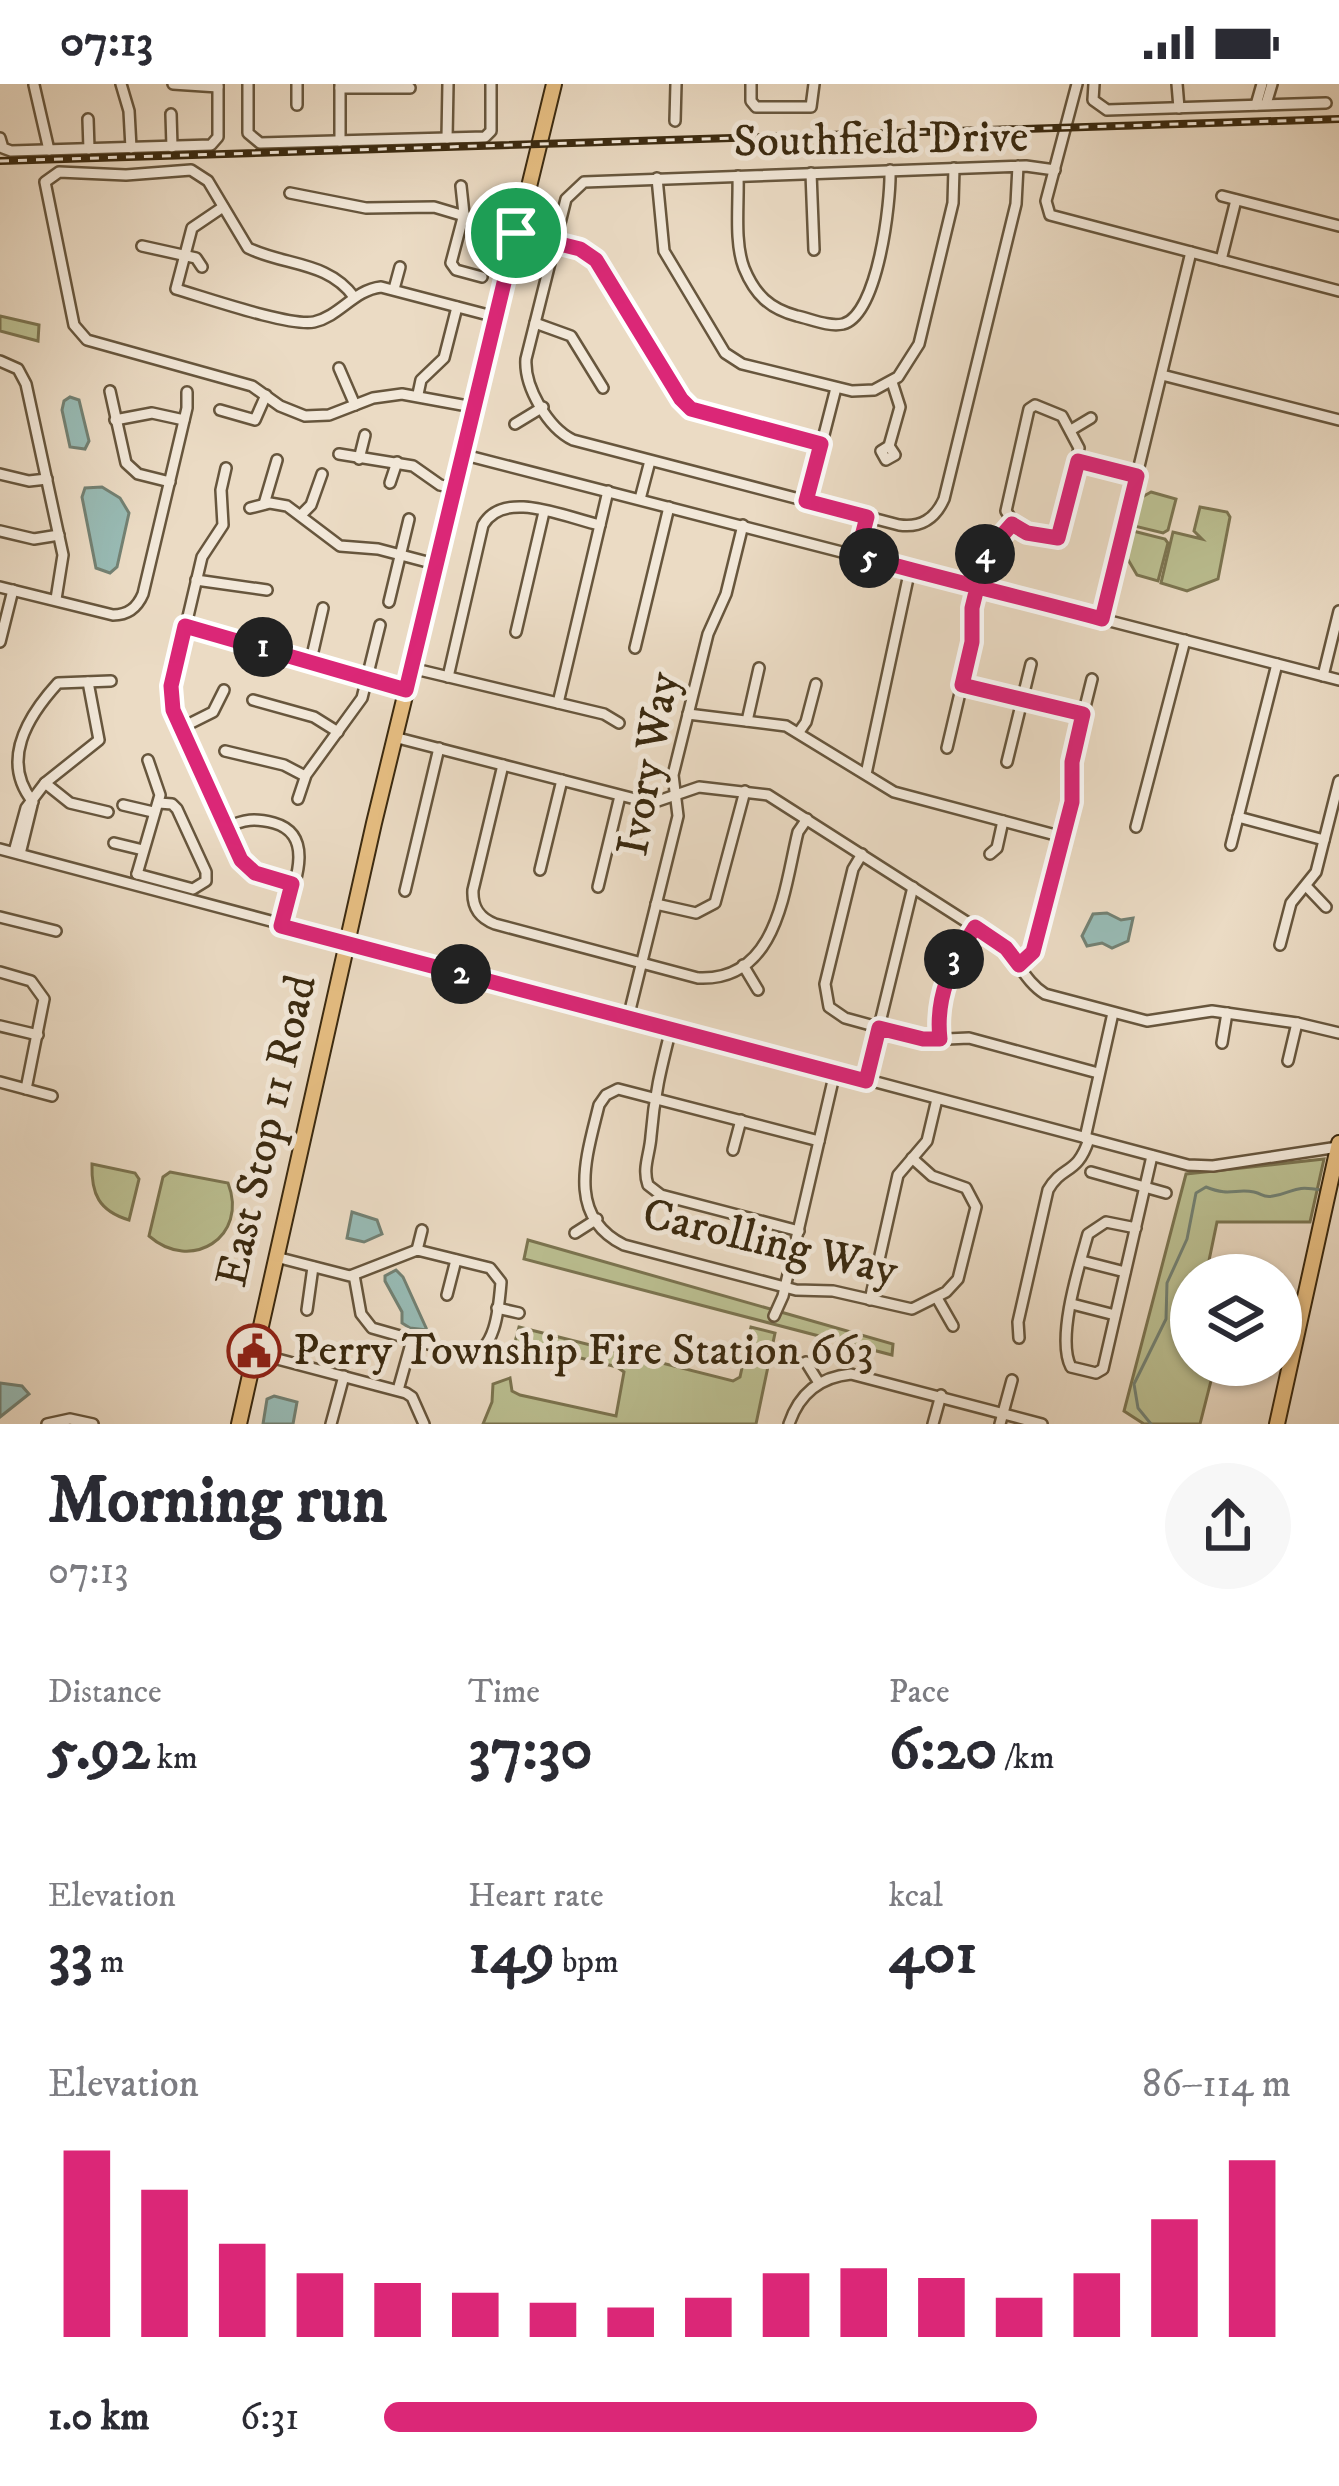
<!DOCTYPE html>
<meta charset="utf-8">
<style>
:root{--surface:#fff;--page:#f7f7f7;--text:#2b2b33;--muted:#7c7c81;--accent:#db2777}
body{margin:0;font-family:"IM FELL DW Pica",serif;background:var(--page);color:var(--text);height:100vh;display:flex;flex-direction:column;font-size:45px;white-space:nowrap}
*{box-sizing:border-box;margin:0}
p{font-size:39px;color:var(--muted)}
.icon{flex:none;width:66px;height:66px;fill:none;stroke:currentColor;stroke-width:2;stroke-linecap:round;stroke-linejoin:round}
.map{position:relative;height:1340px;overflow:hidden}
.panel{display:flex;flex-direction:column;background:var(--surface);flex:1}
.panel>*{flex:none}
.controls{position:absolute;left:1170px;top:1170px;display:grid;gap:24px}
.controls a{display:grid;place-items:center;width:132px;height:132px;border-radius:50%;background:var(--surface);box-shadow:0 3px 9px #0004;font-size:60px}
.pin{position:absolute;display:grid;place-items:center;width:102px;height:102px;color:#fff;margin:-51px;border:6px solid #fff;border-radius:50%;box-shadow:0 3px 12px #0007}
.km{position:absolute;width:60px;height:60px;margin:-30px;border-radius:50%;background:#222;color:#fff;font-size:33px;line-height:60px;text-align:center}
.round{display:grid;place-items:center;flex:none;width:126px;height:126px;border-radius:63px;background:var(--page)}
.summary{display:flex;align-items:center;justify-content:space-between;height:204px;padding:0 48px}
h1{font-size:66px;font-weight:700;line-height:90px}
.figures{display:grid;grid-template-columns:repeat(3,1fr);gap:18px;height:204px;padding:12px 48px}
.figures div{display:grid;align-content:center}
.figures b{font-size:60px;font-weight:700}
.figures small{font-size:33px;font-weight:400}
.figures p{font-size:33px}
.chart{height:336px;padding:24px 48px}
.chart p{display:flex;justify-content:space-between}
.chart svg{width:100%;height:216px;margin-top:12px;stroke:var(--accent);stroke-width:6}
ul{padding:0 48px;list-style:none;font-size:39px}
li{display:grid;grid-template-columns:192px 144px 1fr;align-items:center;height:90px}
li i{height:30px;border-radius:15px;background:var(--accent)}
.status{display:flex;justify-content:space-between;align-items:center;height:84px;padding:0 60px;background:var(--surface);direction:ltr}
.status svg{height:33px;fill:currentColor}
.map>svg:first-child{display:block}
</style>
<div class="status"><b>07:13</b><svg viewBox="0 0 49 12"><path d="M0 12V9h3v3zM5 12V6h3v6zM10 12V3h3v9zM15 12V0h3v12zM26 1h20v11H26zM47 4h2v5h-2z"/></svg></div>
<div class="map">
<svg width="1339" height="1340" viewBox="0 0 1339 1340">
<rect width="100%" height="100%" fill="#ebdbc4"/>
<filter id="stains"><feTurbulence type="fractalNoise" baseFrequency=".00167" numOctaves="4"/><feColorMatrix values="0 0 0 0 .2 0 0 0 0 .09 0 0 0 0 .02 0 0 0 .5 -.17"/></filter>
<radialGradient id="worn" r=".72"><stop offset=".6" stop-color="#630" stop-opacity="0"/><stop offset="1" stop-color="#630" stop-opacity=".3"/></radialGradient>
<g fill="#bbbf91" stroke="#7b7450" stroke-width="3">
<polygon points="0,232 39,241 38,257 0,247"/>
<polygon points="1151,408 1176,415 1168,446 1163,449 1130,441 1135,417"/>
<polygon points="1200,423 1227,428 1230,433 1218,495 1187,507 1161,499 1173,448 1202,455 1194,447"/>
<polygon points="1129,446 1165,455 1168,459 1158,497 1137,491 1123,467"/>
<polygon points="1324,1075 1310,1138 1217,1138 1206,1191 1191,1191 1191,1281 1215,1281 1200,1340 1144,1340 1124,1327 1186,1090"/>
<path d="M 92,1080 L 135,1089 L 139,1095 L 129,1136 C 99,1127 91,1110 92,1080 Z"/>
<path d="M 170,1088 L 228,1099 C 249,1153 191,1189 149,1152 L 163,1093 Z"/>
<polygon points="528,1156 893,1260 892,1271 524,1175"/>
<polygon points="519,1243 733,1297 740,1293 751,1243 775,1249 756,1340 483,1340 492,1318 493,1300 510,1294 512,1307 520,1311 616,1332 624,1288 617,1283 515,1258"/>
</g>
<g fill="#98bbb5" stroke="#738173" stroke-width="3">
<polygon points="70,313 79,316 89,357 85,365 70,363 62,326 64,317"/>
<polygon points="102,403 120,414 129,429 117,483 110,489 96,484 82,413 85,404"/>
<polygon points="1107,829 1121,836 1133,834 1128,857 1112,864 1102,859 1087,862 1082,852 1093,830"/>
<polygon points="352,1128 377,1136 382,1150 364,1158 347,1154"/>
<polygon points="396,1186 403,1193 427,1246 410,1244 402,1239 402,1228 385,1197 385,1192"/>
<polygon points="0,1299 22,1302 29,1310 0,1333"/>
<polygon points="274,1312 297,1318 293,1340 263,1340 267,1315"/>
</g>
<g fill="none" stroke-linecap="round" stroke-linejoin="round">
<path stroke="#738173" stroke-width="3" d="M 1151,1340 L 1138,1324 L 1134,1300 L 1166,1235 L 1167,1199 L 1187,1155 L 1196,1109 L 1206,1103 C 1230,1113 1236,1104 1254,1108 C 1263,1110 1263,1114 1273,1112 C 1296,1108 1292,1101 1321,1106"/>
<g stroke="#67563d" stroke-width="14">
<g id="minor">
<polyline points="121,0 129,27 131,64"/>
<polyline points="173,0 218,3"/>
<polyline points="248,0 248,49 260,59 485,53 491,47 491,0"/>
<polyline points="340,0 340,57"/>
<polyline points="751,0 751,17 756,23 811,23 814,0"/>
<polyline points="1077,0 1046,117 1050,131 1339,207"/>
<polyline points="1094,0 1093,16 1107,26 1326,19"/>
<polyline points="1177,0 1179,24"/>
<polyline points="34,1 49,66"/>
<polyline points="340,4 410,4"/>
<polyline points="1266,20 1272,0"/>
<polyline points="297,21 297,0"/>
<polyline points="1256,21 1262,0"/>
<polyline points="171,30 172,63"/>
<polyline points="88,35 89,65"/>
<polyline points="675,37 676,0"/>
<polyline points="0,54 3,64 11,67 211,61 218,53 218,0"/>
<polyline points="447,54 448,0"/>
<path d="M 1018,82 L 1016,120 L 944,415 C 935,435 921,444 899,441 L 573,356 C 548,344 524,303 526,275 L 566,115 L 584,98 L 1026,82 L 1055,86"/>
<polyline points="811,89 814,166"/>
<path d="M 738,92 C 739,120 734,158 744,184 C 755,211 770,225 797,232 C 811,235 828,243 843,240 C 878,231 891,118 890,86"/>
<polyline points="657,94 664,167 725,269 742,280 852,307 874,306 898,293 919,260 953,119 954,84"/>
<polyline points="461,102 464,130 451,179 456,186 482,193"/>
<polyline points="290,109 366,124 434,123 585,168 601,182 686,321 701,329 821,360"/>
<polyline points="1222,112 1339,142"/>
<path d="M 223,123 L 192,144 L 176,205 C 204,213 290,243 314,238 C 340,232 354,206 381,203 L 496,233"/>
<polyline points="142,162 196,174 202,183"/>
<polyline points="1221,176 1236,116"/>
<polyline points="394,205 400,183"/>
<path d="M 354,213 C 328,177 285,182 248,164 L 208,97 L 191,86 L 126,91 L 59,88 L 45,98 L 74,241 L 87,256 L 252,302 L 280,322 L 305,332 L 329,331 L 373,314 L 402,310 L 473,323"/>
<polyline points="535,239 571,252 603,304"/>
<polyline points="0,277 18,285 26,300 63,471 56,515"/>
<polyline points="339,284 355,321"/>
<polyline points="1162,291 1339,336"/>
<polyline points="110,307 126,379 138,390 170,398"/>
<polyline points="418,310 421,296 444,274 457,223"/>
<polygon points="1035,321 1062,332 1079,364 1059,453 1055,456 1018,445 1006,427 1029,325"/>
<polyline points="220,326 255,336 266,311"/>
<polyline points="115,336 152,329 184,336"/>
<polyline points="515,340 543,323"/>
<polyline points="1071,346 1091,334"/>
<polyline points="889,362 895,371 886,376 881,367 889,362 900,323 892,298"/>
<polyline points="339,370 413,382 440,401 453,404"/>
<polyline points="461,370 1339,596"/>
<polyline points="359,375 365,351"/>
<polyline points="1078,377 1137,391"/>
<polyline points="226,384 221,406 223,441 202,473 170,609 173,626 241,776 255,789 292,800"/>
<polyline points="0,390 29,397 47,395"/>
<polyline points="390,399 397,378"/>
<polyline points="640,415 650,377"/>
<polyline points="807,417 836,304"/>
<polyline points="264,420 277,376"/>
<polyline points="250,424 270,419 287,422 340,462 378,465 435,480"/>
<polyline points="301,431 311,421 322,390"/>
<polyline points="0,447 34,455 59,451"/>
<polyline points="857,471 867,433"/>
<polyline points="196,496 267,506"/>
<path d="M 0,503 L 113,531 C 128,531 137,524 143,510 L 187,324 L 187,308"/>
<polyline points="389,518 409,435"/>
<polyline points="1102,535 1191,168"/>
<polyline points="185,542 406,606"/>
<polyline points="516,548 544,428"/>
<polyline points="0,558 13,506"/>
<polyline points="635,564 669,423"/>
<polyline points="311,576 323,524"/>
<polyline points="411,584 604,630 619,639"/>
<polyline points="1323,592 1339,527"/>
<path d="M 448,593 L 483,441 C 504,404 567,434 600,441"/>
<polyline points="962,601 1083,630"/>
<polyline points="253,616 314,633 338,648"/>
<polyline points="558,619 608,407"/>
<polyline points="688,630 786,642 894,708 1063,753"/>
<polyline points="747,637 759,584"/>
<polyline points="181,644 213,628 224,606"/>
<polyline points="799,648 806,638 816,600"/>
<path d="M 394,653 L 643,717 L 658,717 L 699,703 L 768,711 L 998,858 C 1017,873 1024,897 1045,910 L 1147,937 L 1212,927 L 1297,939 L 1339,949"/>
<polyline points="947,664 972,558 972,524 985,471 1013,440"/>
<polyline points="225,667 284,681 305,692"/>
<polyline points="1007,678 1031,580"/>
<path d="M 503,681 L 473,806 C 472,823 479,834 495,840 L 698,894 C 778,898 784,805 798,748 L 807,735"/>
<polyline points="866,690 910,485"/>
<polyline points="45,699 70,719 108,728"/>
<polyline points="298,715 306,691 362,614 380,541"/>
<path d="M 33,718 C 0,677 27,633 58,599 L 111,597"/>
<polyline points="123,721 153,728"/>
<polyline points="1238,733 1324,756"/>
<polyline points="1136,743 1185,556"/>
<path d="M 226,744 C 244,735 255,734 274,739 C 320,752 290,810 281,841"/>
<polyline points="114,759 143,766"/>
<polyline points="1231,761 1277,580"/>
<polyline points="0,765 1188,1081 1213,1082 1338,1063"/>
<polyline points="14,768 26,724 45,699 99,656 88,598"/>
<polyline points="20,770 32,721"/>
<polyline points="862,770 853,785 825,900 829,923 845,934 925,956 969,954 1098,989"/>
<polyline points="990,770 997,764 1003,737"/>
<polyline points="540,786 562,696"/>
<polyline points="137,790 193,805 206,797 206,788 177,725 172,720 159,719"/>
<polyline points="137,790 160,711 148,676"/>
<polyline points="598,803 620,712"/>
<polyline points="1307,803 1326,823"/>
<polyline points="405,807 439,664"/>
<polyline points="656,820 696,829 715,819 745,707"/>
<polyline points="0,833 56,847"/>
<polyline points="1280,861 1291,819 1316,788 1339,697"/>
<polyline points="743,881 758,906"/>
<polyline points="1019,881 1038,858 1072,716 1072,675 1092,595"/>
<polyline points="0,888 31,897 44,915 26,1005"/>
<polyline points="628,934 678,732 673,691 708,550 726,510 743,441"/>
<polyline points="0,942 38,951"/>
<path d="M 671,945 C 661,984 654,1013 651,1052 C 650,1070 642,1084 648,1101 L 661,1111 L 799,1147"/>
<path d="M 940,955 C 936,912 952,879 975,843"/>
<polyline points="1222,959 1227,929"/>
<polyline points="1288,977 1297,939"/>
<polyline points="866,996 913,803"/>
<polyline points="0,998 52,1012"/>
<polyline points="1085,1054 1113,929"/>
<path d="M 819,1057 L 618,1005 L 606,1011 L 599,1021 C 587,1071 565,1132 624,1161 L 796,1206 L 833,1207 L 912,1225 L 946,1208 L 958,1195 L 976,1123 L 966,1104 L 932,1092 L 912,1074"/>
<polyline points="733,1066 741,1036"/>
<polyline points="1091,1088 1166,1109"/>
<path d="M 1136,1144 L 1106,1138 L 1088,1150 C 1079,1182 1056,1255 1071,1283 L 1096,1289 L 1103,1285 L 1152,1072"/>
<polyline points="575,1149 597,1135"/>
<polyline points="417,1166 422,1146"/>
<path d="M 276,1173 L 350,1192 L 417,1166 L 490,1184 L 501,1198 C 499,1222 496,1270 467,1271 L 372,1244 L 361,1230 L 354,1191"/>
<polyline points="1082,1177 1125,1188"/>
<polyline points="447,1211 456,1176"/>
<polyline points="937,1214 953,1242"/>
<polyline points="870,1216 898,1091 927,1057 937,1015"/>
<polyline points="1072,1220 1115,1231"/>
<polyline points="497,1224 519,1229"/>
<polyline points="307,1226 313,1183"/>
<polyline points="774,1232 783,1212 835,988"/>
<path d="M 1019,1254 L 1018,1238 L 1048,1106 C 1063,1080 1077,1092 1089,1055"/>
<polyline points="255,1269 406,1309 412,1313 424,1340"/>
<polyline points="806,1278 819,1299"/>
<polyline points="398,1306 412,1256"/>
<polyline points="47,1340 70,1335 93,1340"/>
<polyline points="331,1340 344,1292"/>
<path d="M 789,1340 C 799,1310 820,1293 851,1290 L 1042,1340"/>
<polyline points="933,1340 941,1311"/>
<polyline points="1000,1340 1012,1296"/>
</g>
</g>
<g stroke="#3b2a10" stroke-width="18">
<g id="major">
<polyline points="239,1340 374,739 554,0"/>
<polyline points="1277,1340 1339,1059"/>
</g>
</g>
<use href="#minor" stroke="#f2e8d9" stroke-width="9"/>
<use href="#major" stroke="#e6be82" stroke-width="14"/>
<g stroke="#3b2a10" stroke-width="8">
<polyline id="rail" points="0,77 1339,35"/>
</g>
<use href="#rail" stroke="#f2e8d9" stroke-width="3" stroke-dasharray="9" stroke-linecap="butt"/>
</g>
<g fill="none" stroke-linecap="round" stroke-linejoin="round">
<g stroke="#fff" stroke-width="24">
<path id="route" d="M 516,149 L 406,606 L 185,542 L 171,602 L 173,626 L 241,776 L 255,789 L 292,800 L 281,842 L 866,997 L 879,944 L 923,955 L 940,955 C 935,912 952,879 975,843 L 1006,864 L 1019,881 L 1033,868 L 1072,718 L 1072,678 L 1083,630 L 962,601 L 972,558 L 972,524 L 985,471 L 1012,440 L 1027,449 L 1058,454 L 1078,377 L 1137,392 L 1102,535 C 1021,513 938,494 857,471 L 867,433 L 806,417 L 821,360 L 691,325 L 681,315 L 596,176 L 580,165 L 516,149"/>
</g>
<use href="#route" stroke="#db2777" stroke-width="15"/>
</g>
<defs>
<g id="civic-ring" transform="scale(2.7)"><circle r="9.5" fill="#f2e8d9" stroke="#8f2418" stroke-width="1.5"/><path d="M-.6-6.5H3V-4.5H.6V-3L4-1V1h2V6H-6V1h2V-1L-.6-3ZM-1.2 2.5V6h2.4V2.5Z" fill="#8f2418"/></g>
</defs>
<g fill-rule="evenodd">
<use href="#civic-ring" x="254" y="1267"/>
</g>
<g text-anchor="middle" dominant-baseline="central" stroke-width="10" stroke-linejoin="round" paint-order="stroke">
<g font-size="45" fill="#3b2a10" stroke="#f2e8d9">
<text transform="translate(881 56) rotate(-1)">Southfield Drive</text>
<text transform="translate(649 680) rotate(-80)">Ivory Way</text>
<text transform="translate(267 1047) rotate(-77)">East Stop 11 Road</text>
<text transform="translate(770 1159) rotate(13)">Carolling Way</text>
</g>
<g font-size="45" fill="#3b2a10" stroke="#f2e8d9" text-anchor="start">
<text x="293" y="1267">Perry Township Fire Station 663</text>
</g>
</g>
<rect width="100%" height="100%" filter="url(#stains)"/>
<rect width="100%" height="100%" fill="url(#worn)"/>
</svg>
<div class="controls">
<a><svg class="icon" aria-label="layers" viewBox="0 0 24 24"><path d="M12 4l9 5-9 5-9-5zM3 14l9 5 9-5"/></svg></a>
</div>
<div class="pin" style="left:516px;top:149px;background:#1e9e55"><svg class="icon" aria-label="arrive" viewBox="0 0 24 24"><path d="M6 21V4h12l-3 4 3 4H6"/></svg></div>
<b class="km" style="left:263px;top:563px">1</b>
<b class="km" style="left:461px;top:890px">2</b>
<b class="km" style="left:954px;top:875px">3</b>
<b class="km" style="left:985px;top:470px">4</b>
<b class="km" style="left:869px;top:474px">5</b>
</div>
<section class="panel">
<div class="summary"><div><h1>Morning run</h1><p>07:13</p></div><a class="round"><svg class="icon" aria-label="share" viewBox="0 0 24 24"><path d="M12 15V3M7 8l5-5 5 5M5 13v7h14v-7"/></svg></a></div>
<div class="figures">
<div><p>Distance</p><b>5.92<small> km</small></b></div>
<div><p>Time</p><b>37:30</b></div>
<div><p>Pace</p><b>6:20<small> /km</small></b></div>
</div>
<div class="figures">
<div><p>Elevation</p><b>33<small> m</small></b></div>
<div><p>Heart rate</p><b>149<small> bpm</small></b></div>
<div><p>kcal</p><b>401</b></div>
</div>
<div class="chart"><p><span>Elevation</span>86–114 m</p>
<svg viewBox="0 0 160 44" preserveAspectRatio="none"><path d="M5 44V6M15 44V14M25 44V25M35 44V31M45 44V33M55 44V35M65 44V37M75 44V38M85 44V36M95 44V31M105 44V30M115 44V32M125 44V36M135 44V31M145 44V20M155 44V8"/></svg>
</div>
<ul>
<li><b>1.0 km</b>6:31<i style="width:72%"></i></li>
</ul>
</section>
